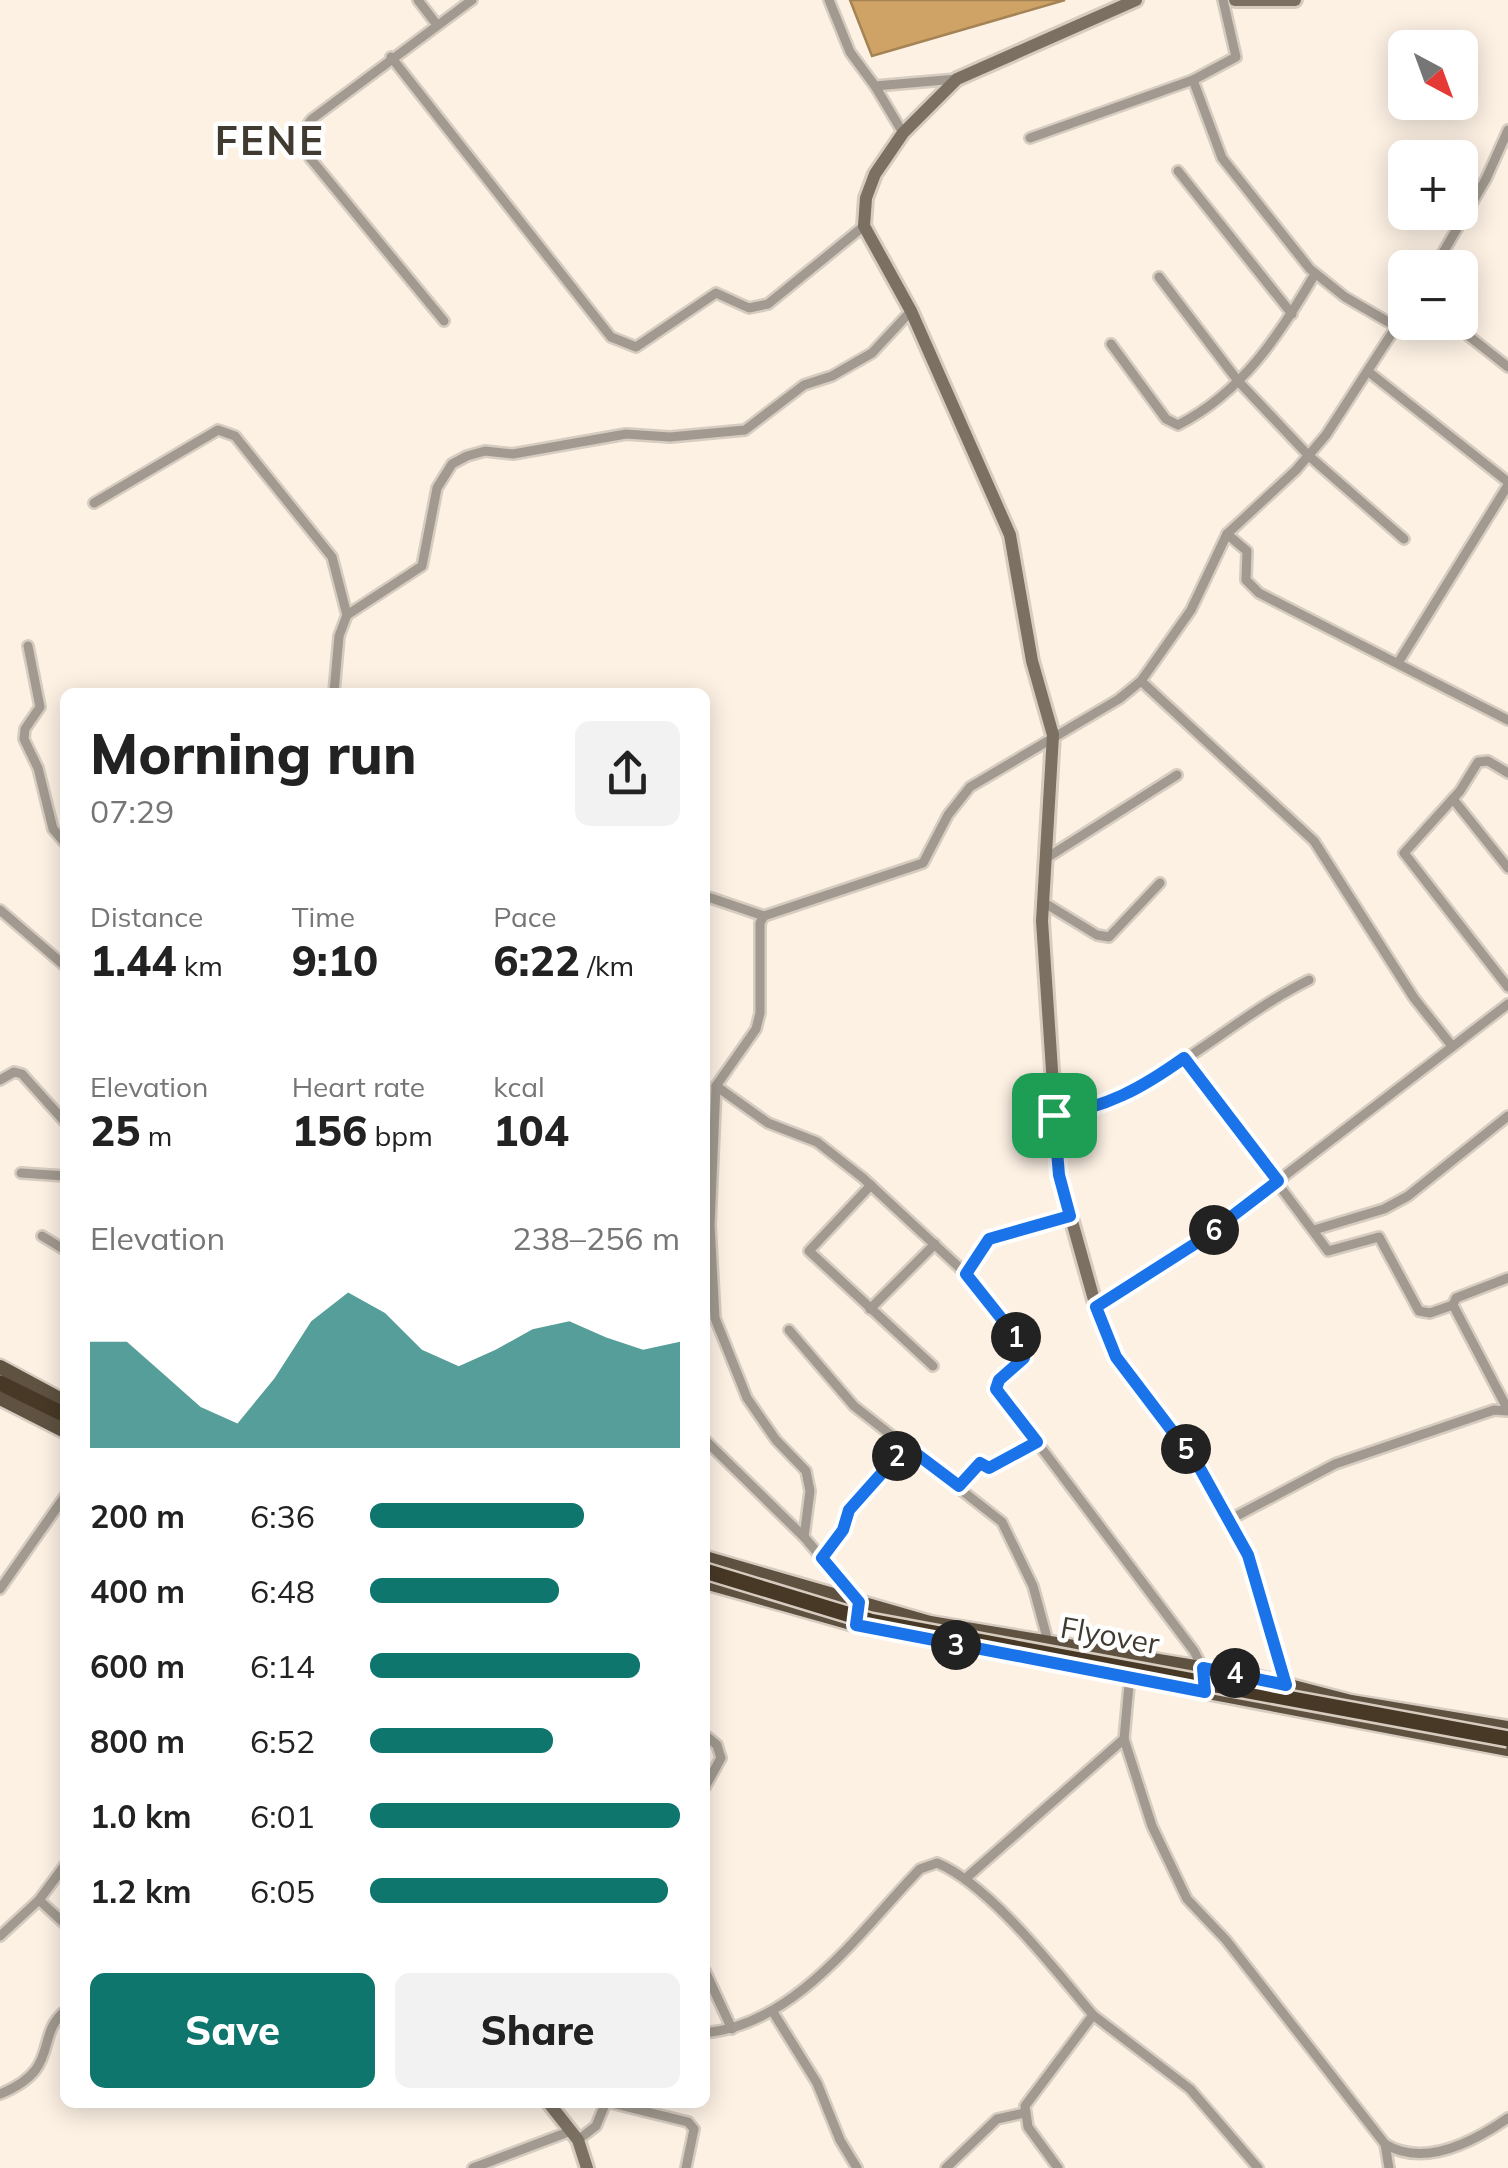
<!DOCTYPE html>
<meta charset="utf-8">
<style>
:root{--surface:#fff;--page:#f2f2f2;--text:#222;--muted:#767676;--accent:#0f766e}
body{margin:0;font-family:Mulish,sans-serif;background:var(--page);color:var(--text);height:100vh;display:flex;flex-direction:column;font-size:38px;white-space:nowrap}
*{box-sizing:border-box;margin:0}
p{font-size:32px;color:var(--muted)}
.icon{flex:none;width:55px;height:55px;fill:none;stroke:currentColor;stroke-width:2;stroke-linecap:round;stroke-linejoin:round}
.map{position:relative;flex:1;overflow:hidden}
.details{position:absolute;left:60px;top:688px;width:650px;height:1420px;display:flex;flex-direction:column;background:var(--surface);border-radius:15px;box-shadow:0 5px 25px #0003}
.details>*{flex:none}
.needle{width:65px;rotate:139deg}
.controls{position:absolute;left:1388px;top:30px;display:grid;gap:20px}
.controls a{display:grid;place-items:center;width:90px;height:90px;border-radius:15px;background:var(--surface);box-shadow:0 5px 25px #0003;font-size:50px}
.pin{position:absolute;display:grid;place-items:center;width:85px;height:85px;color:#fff;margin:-42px;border-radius:20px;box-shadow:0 5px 15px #0006}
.km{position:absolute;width:50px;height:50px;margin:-25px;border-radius:50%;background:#222;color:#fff;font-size:28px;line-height:50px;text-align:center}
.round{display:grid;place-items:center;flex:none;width:105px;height:105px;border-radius:15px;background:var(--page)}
.overview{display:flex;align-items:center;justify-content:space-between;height:170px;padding:0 30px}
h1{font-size:55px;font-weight:800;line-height:75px}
.metrics{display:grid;grid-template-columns:repeat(3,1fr);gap:15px;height:170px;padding:10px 30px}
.metrics div{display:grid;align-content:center}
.metrics b{font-size:42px;font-weight:800}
.metrics small{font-size:28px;font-weight:400}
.metrics p{font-size:28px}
.chart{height:280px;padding:20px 30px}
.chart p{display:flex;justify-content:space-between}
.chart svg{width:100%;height:180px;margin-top:10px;fill:var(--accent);opacity:.7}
.primary-button{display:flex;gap:20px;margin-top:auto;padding:20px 30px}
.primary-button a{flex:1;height:115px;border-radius:15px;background:var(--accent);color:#fff;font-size:40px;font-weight:800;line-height:115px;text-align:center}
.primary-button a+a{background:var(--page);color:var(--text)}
ul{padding:0 30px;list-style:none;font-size:32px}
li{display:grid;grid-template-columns:160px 120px 1fr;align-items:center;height:75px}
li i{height:25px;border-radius:12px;background:var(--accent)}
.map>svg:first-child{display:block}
</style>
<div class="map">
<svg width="1508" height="2168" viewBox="0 0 1508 2168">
<rect width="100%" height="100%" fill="#fdf1e4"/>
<polygon fill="#cfa265" stroke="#a48355" stroke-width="2.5" points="850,0 1065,0 872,56"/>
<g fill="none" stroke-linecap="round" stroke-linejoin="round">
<g stroke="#d7ccc0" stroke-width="14">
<g id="street">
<polyline points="418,0 437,25"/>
<polyline points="829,0 850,52 875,86 957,79"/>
<polyline points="391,57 611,337 636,347 716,293 749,308 768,304 864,226"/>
<polyline points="1193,80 1222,158 1310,269 1345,297 1397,327"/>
<polyline points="875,86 903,133"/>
<polyline points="1030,138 1193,80 1236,57 1223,0"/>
<polyline points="1178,171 1292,314"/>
<polyline points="1434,268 1486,179 1508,130"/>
<polyline points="1159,277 1238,381 1309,456 1404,539"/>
<polyline points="444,321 310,158 303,131 312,119 472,0"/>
<polyline points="1451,322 1508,367"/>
<path d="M 1111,344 L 1166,419 L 1178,425 C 1243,392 1280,334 1315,274"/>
<polyline points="1370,373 1508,482"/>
<polyline points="94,503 218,430 235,436 332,557 347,615 339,636 334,692"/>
<polyline points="1227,534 1247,551 1246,580 1259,593 1508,720"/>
<polyline points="347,615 422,566 437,488 452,464 467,456 485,451 513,454 626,434 670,437 745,430 804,385 832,376 872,353 911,311"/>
<polyline points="28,646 40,707 25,729 24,739 38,768 53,829 65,843"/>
<polyline points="1398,663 1508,485"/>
<polyline points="1141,681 1314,841 1414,998 1452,1046"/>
<polyline points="1508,773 1488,761 1478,762 1460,791 1404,853 1508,987"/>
<polyline points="1453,799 1508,868"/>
<polyline points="1045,859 1177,775"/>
<polyline points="705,896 764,916 923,863 948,815 970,787 1119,699 1141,681 1191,610 1227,534 1296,470 1326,435 1405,313"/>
<polyline points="1043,902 1097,935 1109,937 1160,883"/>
<polyline points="0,910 65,966"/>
<polyline points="764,916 760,923 760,1013 756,1029 716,1086 710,1225 715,1318 747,1398 776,1440 806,1471 810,1491 804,1537"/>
<polyline points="1184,1058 1328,1251 1379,1237 1419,1311 1430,1313 1453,1305"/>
<polyline points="0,1080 14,1072 22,1074 65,1122"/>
<polyline points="716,1086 768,1123 817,1142 863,1178 962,1270 1025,1352 999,1380 997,1389 1194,1651 1203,1669"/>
<path d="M 1054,1115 C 1152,1103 1223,1022 1309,980"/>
<polyline points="21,1173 65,1176"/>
<polyline points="871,1185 809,1251 933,1366"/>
<polyline points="1314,1230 1384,1209 1408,1196 1508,1116"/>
<polyline points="42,1236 65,1250"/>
<polyline points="966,1274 989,1239 1069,1216"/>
<polyline points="1096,1307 1201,1240 1508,1004"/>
<polyline points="870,1309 935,1244"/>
<polyline points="789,1330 854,1406 1002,1522 1033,1586 1049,1645"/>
<polyline points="1508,1410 1453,1305 1456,1298 1508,1278"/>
<polyline points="705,1440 805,1538 858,1601"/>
<polyline points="959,1486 980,1463 989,1468 1037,1442"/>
<polyline points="1229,1520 1335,1464 1494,1410 1508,1411"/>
<polyline points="822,1558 843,1530 849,1510 906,1445"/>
<polyline points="0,1589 65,1496"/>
<polyline points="705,1735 717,1745 721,1758 705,1787"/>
<path d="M 1124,1739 L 1152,1826 L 1187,1899 L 1226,1940 L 1385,2144 C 1424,2168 1475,2141 1508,2118"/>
<polyline points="965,1879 1124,1739 1130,1674"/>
<polyline points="39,1900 65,1924"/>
<polyline points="0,1936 39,1900 65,1865"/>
<polyline points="705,1971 732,2029"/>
<polyline points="773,2012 817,2083 840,2140 857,2168"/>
<polyline points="1093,2015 1190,2089 1258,2168"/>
<path d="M 705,2033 C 797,2024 860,1931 920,1869 L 937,1863 C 989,1884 1056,1971 1093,2015 L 1025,2106 L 1028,2127 L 1058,2168"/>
<path d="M 0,2094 C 62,2069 34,2036 65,2011"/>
<polyline points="607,2102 688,2122 694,2129 686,2168"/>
<polyline points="578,2140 596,2126 606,2102"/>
<polyline points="1385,2144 1389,2168"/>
<polyline points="473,2168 571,2131"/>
<polyline points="946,2168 997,2119 1024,2113"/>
</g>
</g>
<g stroke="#d7ccc0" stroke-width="18">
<g id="secondary">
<polyline points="1136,0 957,79 903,133 875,174 866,198 864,226 911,311 1010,535 1032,661 1053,735 1042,921 1059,1175 1096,1307 1116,1357 1199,1465 1248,1555 1288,1694"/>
<polyline points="1235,0 1295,0"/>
<polyline points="548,2102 578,2140 587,2168"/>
</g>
</g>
<g stroke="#d7ccc0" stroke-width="19">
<g id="primary">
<polyline points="0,1367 65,1402"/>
<polyline points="0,1398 65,1431"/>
<polyline points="705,1558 930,1623 1255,1677 1351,1702 1508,1728"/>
<polyline points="705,1582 869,1628"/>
<polyline points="939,1641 1508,1749"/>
</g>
</g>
<g stroke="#d7ccc0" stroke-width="20">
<polyline id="highway" points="0,1383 65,1415"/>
</g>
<use href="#street" stroke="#a29a90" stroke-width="9"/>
<use href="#secondary" stroke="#7b7062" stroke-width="12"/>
<use href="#primary" stroke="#5f5241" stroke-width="14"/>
<use href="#highway" stroke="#483926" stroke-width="15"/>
<g stroke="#d7ccc0" stroke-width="20" stroke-linecap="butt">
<polyline id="highway-bridge" points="705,1571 870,1621 1508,1739"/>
</g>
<use href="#highway-bridge" stroke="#483926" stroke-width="15"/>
</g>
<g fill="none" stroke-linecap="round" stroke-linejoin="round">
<g stroke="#fff" stroke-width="20">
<path id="route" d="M 1184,1058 L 1278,1181 L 1201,1240 L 1096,1307 L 1116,1357 L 1198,1465 L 1248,1555 L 1286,1685 L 1203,1668 L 1205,1692 L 856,1625 L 859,1602 L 822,1558 L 843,1530 L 849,1510 L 906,1446 L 959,1486 L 980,1463 L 989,1468 L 1037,1442 L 996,1389 L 999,1380 L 1024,1358 L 1024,1347 L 966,1274 L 989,1239 L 1070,1216 L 1059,1175 L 1054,1115 C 1106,1108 1142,1088 1184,1058 Z"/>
</g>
<use href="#route" stroke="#1a73e8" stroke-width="12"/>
</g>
<g text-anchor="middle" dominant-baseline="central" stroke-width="9" stroke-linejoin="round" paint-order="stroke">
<g font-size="30" fill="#413a31" stroke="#fff">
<text transform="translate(1110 1635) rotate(10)">Flyover</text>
</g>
<g font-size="40" font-weight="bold" letter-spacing="2.5" fill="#413a31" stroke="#fff">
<text x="270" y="140">FENE</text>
</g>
</g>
</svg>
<div class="controls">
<a><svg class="needle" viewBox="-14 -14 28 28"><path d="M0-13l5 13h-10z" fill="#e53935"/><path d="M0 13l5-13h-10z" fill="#767676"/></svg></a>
<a>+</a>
<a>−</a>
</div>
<div class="pin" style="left:1054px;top:1115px;background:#1e9e55"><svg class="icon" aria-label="arrive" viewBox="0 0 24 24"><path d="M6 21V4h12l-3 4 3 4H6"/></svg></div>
<b class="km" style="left:1016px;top:1337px">1</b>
<b class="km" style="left:897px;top:1456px">2</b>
<b class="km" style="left:956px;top:1645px">3</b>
<b class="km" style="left:1235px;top:1673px">4</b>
<b class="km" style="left:1186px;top:1449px">5</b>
<b class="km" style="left:1214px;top:1230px">6</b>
<section class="details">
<div class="overview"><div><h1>Morning run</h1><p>07:29</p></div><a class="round"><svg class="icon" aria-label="share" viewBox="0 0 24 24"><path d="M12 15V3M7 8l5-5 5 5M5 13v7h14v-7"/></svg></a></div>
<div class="metrics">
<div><p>Distance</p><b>1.44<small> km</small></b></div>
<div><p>Time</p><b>9:10</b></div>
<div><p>Pace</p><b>6:22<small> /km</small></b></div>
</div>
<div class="metrics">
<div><p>Elevation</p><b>25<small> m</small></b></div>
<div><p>Heart rate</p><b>156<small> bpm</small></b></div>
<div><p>kcal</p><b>104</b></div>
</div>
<div class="chart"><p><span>Elevation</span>238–256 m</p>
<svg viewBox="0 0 160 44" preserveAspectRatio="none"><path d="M0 44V18L10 18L20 26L30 34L40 38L50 27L60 13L70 6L80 11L90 20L100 24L110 20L120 15L130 13L140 17L150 20L160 18V44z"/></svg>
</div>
<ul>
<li><b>200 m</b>6:36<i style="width:69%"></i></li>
<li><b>400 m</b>6:48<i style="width:61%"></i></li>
<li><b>600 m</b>6:14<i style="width:87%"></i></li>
<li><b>800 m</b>6:52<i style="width:59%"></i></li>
<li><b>1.0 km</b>6:01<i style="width:100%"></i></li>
<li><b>1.2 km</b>6:05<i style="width:96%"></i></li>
</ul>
<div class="primary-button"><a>Save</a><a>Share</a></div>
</section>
</div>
